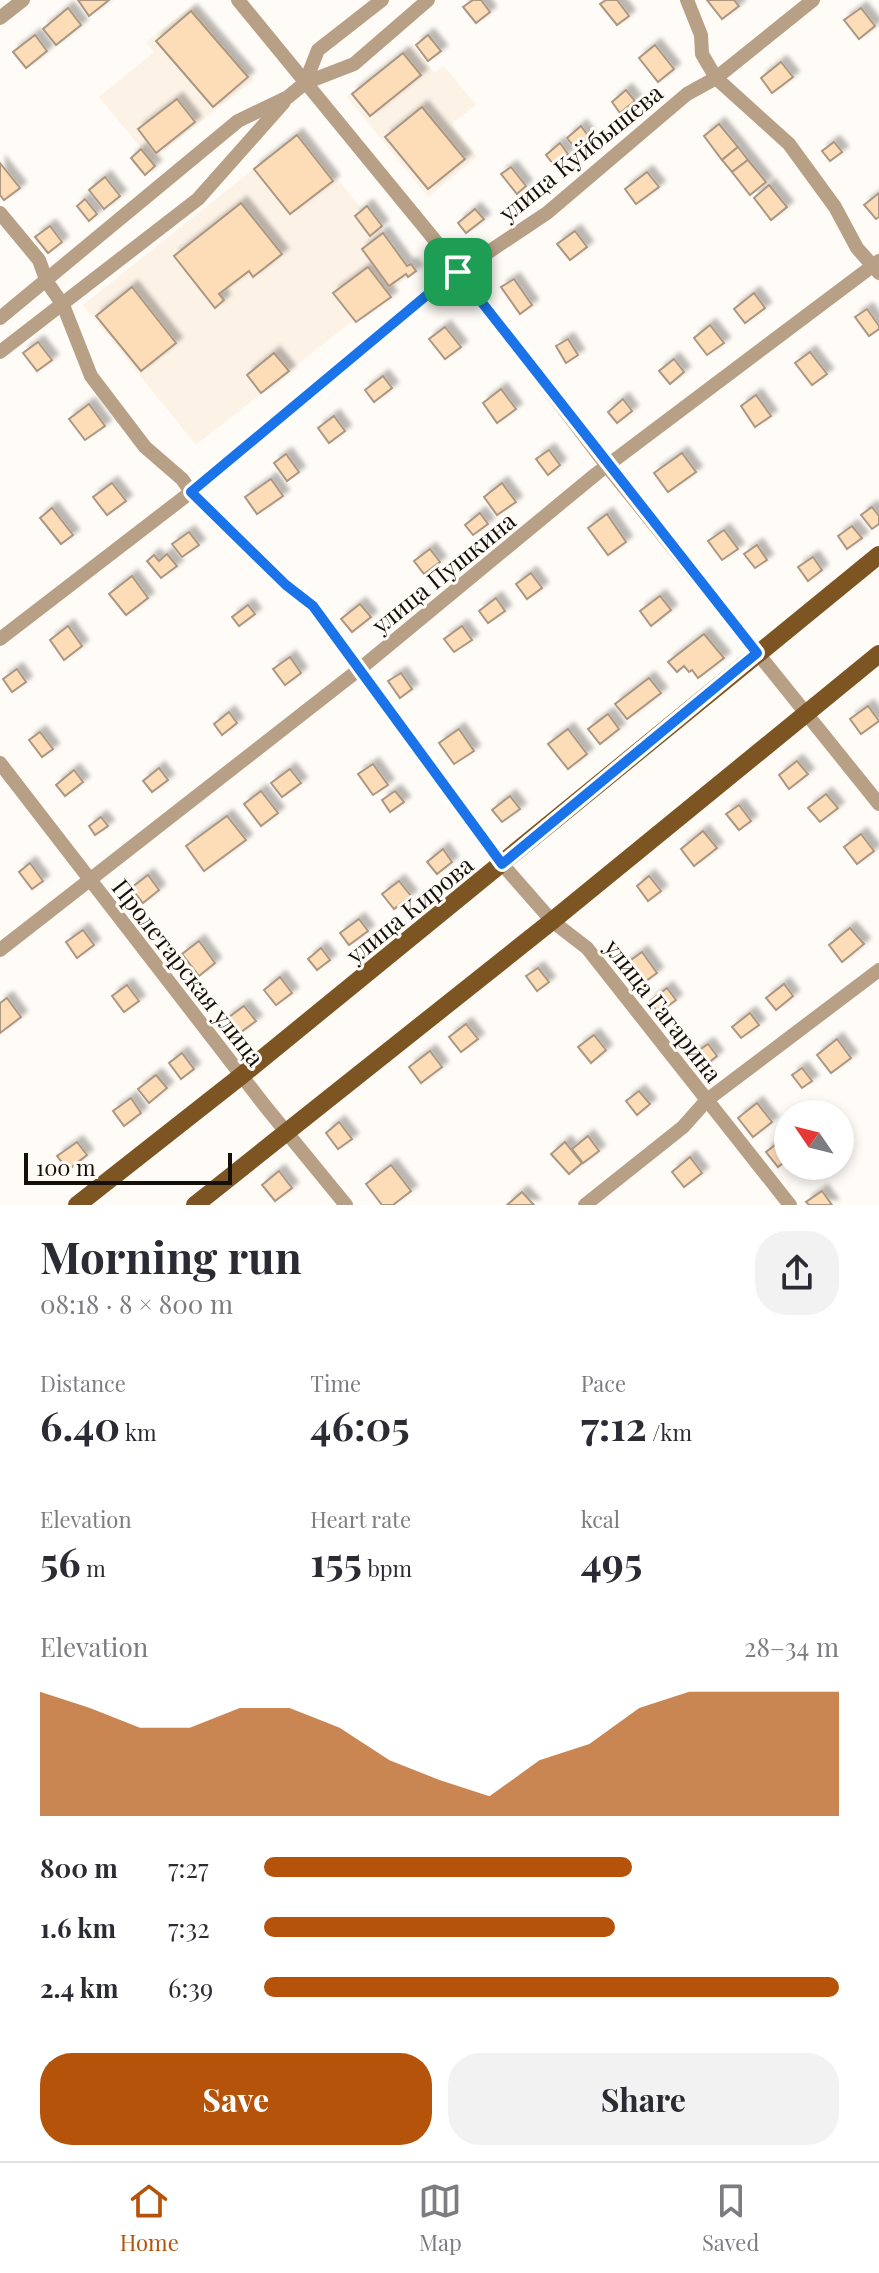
<!DOCTYPE html>
<meta charset="utf-8">
<style>
:root{--surface:#fff;--page:#f2f2f3;--text:#2b2b33;--muted:#7c7c81;--line:#e1e1e2;--accent:#b45309}
body{margin:0;font-family:"Playfair Display",serif;background:var(--page);color:var(--text);height:100vh;display:flex;flex-direction:column;font-size:30px;white-space:nowrap}
*{box-sizing:border-box;margin:0}
p{font-size:26px;color:var(--muted)}
.icon{flex:none;width:44px;height:44px;fill:none;stroke:currentColor;stroke-width:2;stroke-linecap:round;stroke-linejoin:round}
.map{position:relative;height:1205px;overflow:hidden}
.side{display:flex;flex-direction:column;background:var(--surface);flex:1}
.side>*{flex:none}
.needle{width:52px;rotate:305deg}
.tools{position:absolute;left:774px;top:1100px;display:grid;gap:16px}
.tools a{display:grid;place-items:center;width:80px;height:80px;border-radius:50%;background:var(--surface);box-shadow:0 4px 12px #0003;font-size:40px}
.scale{position:absolute;left:24px;bottom:20px;width:208px;box-sizing:border-box;padding-left:8px;border:4px solid #171008;border-top:0;font-size:22px;line-height:28px;white-space:nowrap;color:#171008;-webkit-text-stroke:6px #fffbf6;paint-order:stroke}
.pin{position:absolute;display:grid;place-items:center;width:68px;height:68px;color:#fff;margin:-34px;border-radius:16px;box-shadow:0 4px 12px #0006}
.round{display:grid;place-items:center;flex:none;width:84px;height:84px;border-radius:32px;background:var(--page)}
.overview{display:flex;align-items:center;justify-content:space-between;height:136px;padding:0 40px}
h1{font-size:44px;font-weight:700;line-height:60px}
.metrics{display:grid;grid-template-columns:repeat(3,1fr);gap:12px;height:136px;padding:8px 40px}
.metrics div{display:grid;align-content:center}
.metrics b{font-size:40px;font-weight:700}
.metrics small{font-size:22px;font-weight:400}
.metrics p{font-size:22px}
.chart{height:224px;padding:16px 40px}
.chart p{display:flex;justify-content:space-between}
.chart svg{width:100%;height:144px;margin-top:8px;fill:var(--accent);opacity:.7}
.button{display:flex;gap:16px;margin-top:auto;padding:16px 40px}
.button a{flex:1;height:92px;border-radius:32px;background:var(--accent);color:#fff;font-size:32px;font-weight:700;line-height:92px;text-align:center}
.button a+a{background:var(--page);color:var(--text)}
ul{padding:0 40px;list-style:none;font-size:26px}
li{display:grid;grid-template-columns:128px 96px 1fr;align-items:center;height:60px}
li i{height:20px;border-radius:10px;background:var(--accent)}
.tabs{display:flex;justify-content:space-around;align-items:center;height:112px;border-top:2px solid var(--line);background:var(--surface);font-size:22px;color:var(--muted)}
.tabs a{display:grid;justify-items:center;gap:4px}
.tabs .selected{color:var(--accent)}
.map>svg:first-child{display:block}
</style>
<div class="map">
<svg width="879" height="1205" viewBox="0 0 879 1205">
<defs>
<filter id="shadow"><feDropShadow dx="6" dy="-6" stdDeviation="2" flood-color="#0004"/></filter>
</defs>
<rect width="100%" height="100%" fill="#fffbf6"/>
<g fill="#fdf2e6">
<polygon points="193,5 254,80 151,160 99,97 154,52 146,42"/>
<polygon points="413,45 434,73 444,66 476,105 451,124 477,157 428,197 347,97"/>
<polygon points="300,132 413,273 196,445 83,305"/>
</g>
<g fill="#fddcb8" stroke="#ab9782" stroke-width="2" filter="url(#shadow)">
<polygon points="78,0 109,0 89,16"/>
<polygon points="473,0 481,0 490,12 476,23 463,7"/>
<polygon points="606,0 617,0 629,16 617,25 600,4"/>
<polygon points="707,0 734,0 739,6 722,19"/>
<polygon points="68,8 81,25 56,45 43,29"/>
<polygon points="861,8 875,26 859,39 844,20"/>
<polygon points="191,11 248,77 213,107 156,41"/>
<polygon points="35,35 47,51 26,68 13,52"/>
<polygon points="428,35 441,51 428,61 416,45"/>
<polygon points="655,45 674,69 658,82 639,58"/>
<polygon points="403,53 421,75 370,116 352,94"/>
<polygon points="781,62 793,77 772,93 761,78"/>
<polygon points="626,90 635,101 620,113 612,102"/>
<polygon points="177,99 195,122 156,153 138,129"/>
<polygon points="422,107 465,159 428,189 385,137"/>
<polygon points="719,124 738,147 722,160 704,136"/>
<polygon points="581,126 589,137 575,148 567,138"/>
<polygon points="297,135 333,181 290,214 254,169"/>
<polygon points="834,142 842,152 830,161 822,151"/>
<polygon points="560,143 568,154 554,165 546,155"/>
<polygon points="738,147 748,160 732,172 722,160"/>
<polygon points="141,149 155,166 145,175 131,158"/>
<polygon points="748,160 766,182 750,195 732,172"/>
<polygon points="0,163 20,188 4,200 0,195"/>
<polygon points="511,167 526,186 517,194 501,174"/>
<polygon points="647,172 659,187 636,204 625,189"/>
<polygon points="105,177 120,196 104,209 89,190"/>
<polygon points="769,185 787,207 771,220 754,198"/>
<polygon points="879,193 879,217 876,219 864,205"/>
<polygon points="85,199 97,214 89,221 77,206"/>
<polygon points="241,203 282,254 253,277 249,271 219,294 224,300 215,308 174,256"/>
<polygon points="367,206 382,226 370,236 355,216"/>
<polygon points="475,209 484,219 466,233 458,223"/>
<polygon points="50,226 62,242 48,253 35,237"/>
<polygon points="575,231 587,247 570,260 557,244"/>
<polygon points="383,233 407,266 411,264 416,271 408,277 406,274 389,286 362,249"/>
<polygon points="368,267 391,297 356,322 333,293"/>
<polygon points="514,279 532,305 520,314 501,287"/>
<polygon points="132,287 176,343 141,371 96,316"/>
<polygon points="754,293 765,308 745,323 734,309"/>
<polygon points="867,309 879,326 879,329 869,336 855,317"/>
<polygon points="710,325 724,343 707,355 694,338"/>
<polygon points="445,327 461,347 445,359 429,339"/>
<polygon points="568,339 578,355 566,363 556,346"/>
<polygon points="38,342 52,360 37,371 23,353"/>
<polygon points="810,352 827,374 812,385 795,363"/>
<polygon points="274,353 289,371 261,393 247,375"/>
<polygon points="674,359 684,372 670,384 659,371"/>
<polygon points="383,376 392,388 374,402 365,390"/>
<polygon points="501,389 516,409 497,423 483,403"/>
<polygon points="756,395 771,416 755,427 741,406"/>
<polygon points="623,399 632,411 617,423 608,412"/>
<polygon points="89,404 105,426 85,440 69,419"/>
<polygon points="334,416 345,431 329,443 318,428"/>
<polygon points="549,450 560,465 548,475 536,459"/>
<polygon points="682,453 696,472 668,492 654,473"/>
<polygon points="286,454 299,472 287,481 274,463"/>
<polygon points="271,479 283,496 257,514 245,497"/>
<polygon points="112,483 126,501 107,515 93,497"/>
<polygon points="502,483 516,502 497,515 484,497"/>
<polygon points="872,507 879,516 879,524 872,529 861,515"/>
<polygon points="52,508 73,535 61,544 40,518"/>
<polygon points="480,513 488,524 473,535 465,525"/>
<polygon points="607,514 626,542 608,555 588,528"/>
<polygon points="852,526 862,538 847,549 838,536"/>
<polygon points="724,530 738,549 722,560 708,541"/>
<polygon points="189,532 199,545 182,557 172,544"/>
<polygon points="757,545 767,560 755,568 744,554"/>
<polygon points="430,549 440,562 424,574 414,561"/>
<polygon points="167,554 177,566 161,578 147,561 154,555 159,561"/>
<polygon points="813,557 822,570 808,581 798,567"/>
<polygon points="531,573 542,588 527,599 516,584"/>
<polygon points="132,576 148,598 126,615 109,594"/>
<polygon points="660,596 671,610 651,626 640,611"/>
<polygon points="496,598 505,611 488,623 479,611"/>
<polygon points="360,604 371,617 352,632 341,619"/>
<polygon points="248,605 255,614 239,626 232,617"/>
<polygon points="68,626 82,646 64,660 50,640"/>
<polygon points="462,626 472,640 454,652 444,639"/>
<polygon points="704,634 724,658 698,678 692,670 689,672 684,666 677,672 668,662"/>
<polygon points="290,657 301,673 285,685 273,669"/>
<polygon points="17,669 26,682 12,692 3,679"/>
<polygon points="401,673 412,689 400,698 388,681"/>
<polygon points="649,678 661,693 627,719 615,704"/>
<polygon points="868,706 879,721 861,734 850,719"/>
<polygon points="229,712 237,723 222,735 214,724"/>
<polygon points="608,714 619,729 600,744 588,729"/>
<polygon points="459,729 474,751 454,764 439,743"/>
<polygon points="568,729 587,754 568,769 548,744"/>
<polygon points="40,732 53,749 42,757 29,740"/>
<polygon points="797,761 808,774 789,789 779,775"/>
<polygon points="373,764 388,785 373,795 358,774"/>
<polygon points="159,768 168,780 152,792 143,781"/>
<polygon points="290,769 301,783 282,797 271,783"/>
<polygon points="74,770 83,782 65,796 56,785"/>
<polygon points="261,791 278,813 261,826 244,804"/>
<polygon points="395,791 404,802 390,812 382,800"/>
<polygon points="826,794 838,808 820,822 808,808"/>
<polygon points="510,796 520,809 502,822 492,810"/>
<polygon points="739,805 751,821 739,830 726,814"/>
<polygon points="227,816 246,840 204,871 186,846"/>
<polygon points="101,817 108,826 95,835 89,826"/>
<polygon points="703,831 717,848 694,866 681,849"/>
<polygon points="861,834 874,851 857,864 844,847"/>
<polygon points="443,849 452,862 437,874 427,862"/>
<polygon points="30,863 43,881 32,889 19,872"/>
<polygon points="148,875 159,890 143,903 131,888"/>
<polygon points="649,876 661,891 648,901 637,886"/>
<polygon points="399,881 411,896 394,909 382,894"/>
<polygon points="359,919 368,931 349,945 340,933"/>
<polygon points="850,928 864,944 842,962 829,945"/>
<polygon points="83,930 94,945 77,958 66,942"/>
<polygon points="199,941 215,963 199,976 182,954"/>
<polygon points="321,948 330,960 317,970 308,959"/>
<polygon points="642,952 657,973 639,986 624,965"/>
<polygon points="538,968 549,982 537,991 526,976"/>
<polygon points="280,977 292,993 276,1005 264,990"/>
<polygon points="784,984 793,996 776,1010 766,998"/>
<polygon points="127,985 139,1001 124,1012 112,996"/>
<polygon points="667,988 676,1000 658,1013 650,1001"/>
<polygon points="7,998 21,1017 0,1033 0,1003"/>
<polygon points="244,1006 256,1021 237,1035 225,1020"/>
<polygon points="750,1013 759,1025 741,1038 732,1027"/>
<polygon points="466,1024 478,1039 461,1052 449,1037"/>
<polygon points="594,1035 606,1050 591,1063 578,1047"/>
<polygon points="837,1039 851,1058 831,1073 817,1055"/>
<polygon points="708,1044 717,1056 701,1069 691,1056"/>
<polygon points="430,1051 442,1067 421,1083 409,1067"/>
<polygon points="182,1053 194,1069 181,1079 169,1063"/>
<polygon points="802,1068 812,1081 802,1088 792,1075"/>
<polygon points="156,1075 167,1088 149,1103 138,1089"/>
<polygon points="639,1091 650,1104 637,1115 626,1101"/>
<polygon points="131,1098 141,1113 124,1126 113,1111"/>
<polygon points="757,1103 772,1122 753,1137 738,1118"/>
<polygon points="339,1122 352,1139 338,1149 326,1133"/>
<polygon points="588,1136 599,1151 583,1163 572,1149"/>
<polygon points="784,1138 788,1142 788,1159 778,1167 766,1152"/>
<polygon points="77,1142 87,1155 68,1170 57,1156"/>
<polygon points="565,1142 582,1163 569,1174 551,1154"/>
<polygon points="690,1157 702,1173 684,1187 672,1172"/>
<polygon points="391,1165 411,1191 393,1205 382,1205 366,1184"/>
<polygon points="279,1171 292,1188 275,1201 262,1185"/>
<polygon points="822,1191 832,1205 809,1205 806,1202"/>
<polygon points="522,1192 534,1205 507,1205"/>
</g>
<g fill="none" stroke-linecap="round" stroke-linejoin="round">
<g stroke="#b8a087" stroke-width="14">
<polyline points="238,0 447,255 607,466 879,804"/>
<polyline points="687,0 701,35 702,54 716,78 789,144 835,207 857,248 879,273"/>
<polyline points="0,18 23,0"/>
<polyline points="305,83 354,64 428,0"/>
<polyline points="0,213 39,260 47,282 63,305 91,376 145,447 182,479 191,492 286,585 313,606 502,864 552,921 587,948 790,1205"/>
<polyline points="0,318 238,121 288,97 305,83 318,50 382,0"/>
<polyline points="0,352 198,199 284,102"/>
<polyline points="0,639 191,492 439,285 547,213 687,94 716,78 813,0"/>
<polyline points="0,763 265,1106 346,1205"/>
<polyline points="0,950 361,668 596,474 879,261"/>
<polyline points="585,1205 683,1127 707,1100 879,970"/>
</g>
<g stroke="#7d5522" stroke-width="18">
<polyline points="77,1205 241,1076 879,555"/>
<polyline points="195,1205 552,921 879,654"/>
</g>
</g>
<g fill="none" stroke-linecap="round" stroke-linejoin="round">
<g stroke="#fff" stroke-width="16">
<polygon id="route" points="458,272 757,653 502,864 313,606 286,585 191,492 439,285"/>
</g>
<use href="#route" stroke="#1a73e8" stroke-width="10"/>
</g>
<g text-anchor="middle" dominant-baseline="central" stroke-width="6" stroke-linejoin="round" paint-order="stroke">
<g font-size="24" fill="#171008" stroke="#fffbf6">
<text transform="translate(580 152) rotate(-39)">улица Куйбышева</text>
<text transform="translate(443 572) rotate(-39)">улица Пушкина</text>
<text transform="translate(409 909) rotate(-39)">улица Кирова</text>
<text transform="translate(189 972) rotate(52)">Пролетарская улица</text>
<text transform="translate(664 1010) rotate(52)">улица Гагарина</text>
</g>
</g>
</svg>
<div class="tools">
<a><svg class="needle" viewBox="-14 -14 28 28"><path d="M0-13l5 13h-10z" fill="#e53935"/><path d="M0 13l5-13h-10z" fill="#7c7c81"/></svg></a>
</div>
<div class="scale">100 m</div>
<div class="pin" style="left:458px;top:272px;background:#1e9e55"><svg class="icon" aria-label="arrive" viewBox="0 0 24 24"><path d="M6 21V4h12l-3 4 3 4H6"/></svg></div>
</div>
<section class="side">
<div class="overview"><div><h1>Morning run</h1><p>08:18 · 8 × 800 m</p></div><a class="round"><svg class="icon" aria-label="share" viewBox="0 0 24 24"><path d="M12 15V3M7 8l5-5 5 5M5 13v7h14v-7"/></svg></a></div>
<div class="metrics">
<div><p>Distance</p><b>6.40<small> km</small></b></div>
<div><p>Time</p><b>46:05</b></div>
<div><p>Pace</p><b>7:12<small> /km</small></b></div>
</div>
<div class="metrics">
<div><p>Elevation</p><b>56<small> m</small></b></div>
<div><p>Heart rate</p><b>155<small> bpm</small></b></div>
<div><p>kcal</p><b>495</b></div>
</div>
<div class="chart"><p><span>Elevation</span>28–34 m</p>
<svg viewBox="0 0 160 44" preserveAspectRatio="none"><path d="M0 44V6L10 11L20 17L30 17L40 11L50 11L60 17L70 27L80 33L90 38L100 27L110 22L120 11L130 6L140 6L150 6L160 6V44z"/></svg>
</div>
<ul>
<li><b>800 m</b>7:27<i style="width:64%"></i></li>
<li><b>1.6 km</b>7:32<i style="width:61%"></i></li>
<li><b>2.4 km</b>6:39<i style="width:100%"></i></li>
</ul>
<div class="button"><a>Save</a><a>Share</a></div>
</section>
<nav class="tabs">
<a class="selected"><svg class="icon" aria-label="home" viewBox="0 0 24 24"><path d="M3 11l9-7 9 7M6 9v11h12V9"/></svg>Home</a>
<a><svg class="icon" aria-label="map" viewBox="0 0 24 24"><path d="M3 6l6-2 6 2 6-2v14l-6 2-6-2-6 2zM9 4v14M15 6v14"/></svg>Map</a>
<a><svg class="icon" aria-label="saved" viewBox="0 0 24 24"><path d="M7 4h10v16l-5-4-5 4z"/></svg>Saved</a>
</nav>
